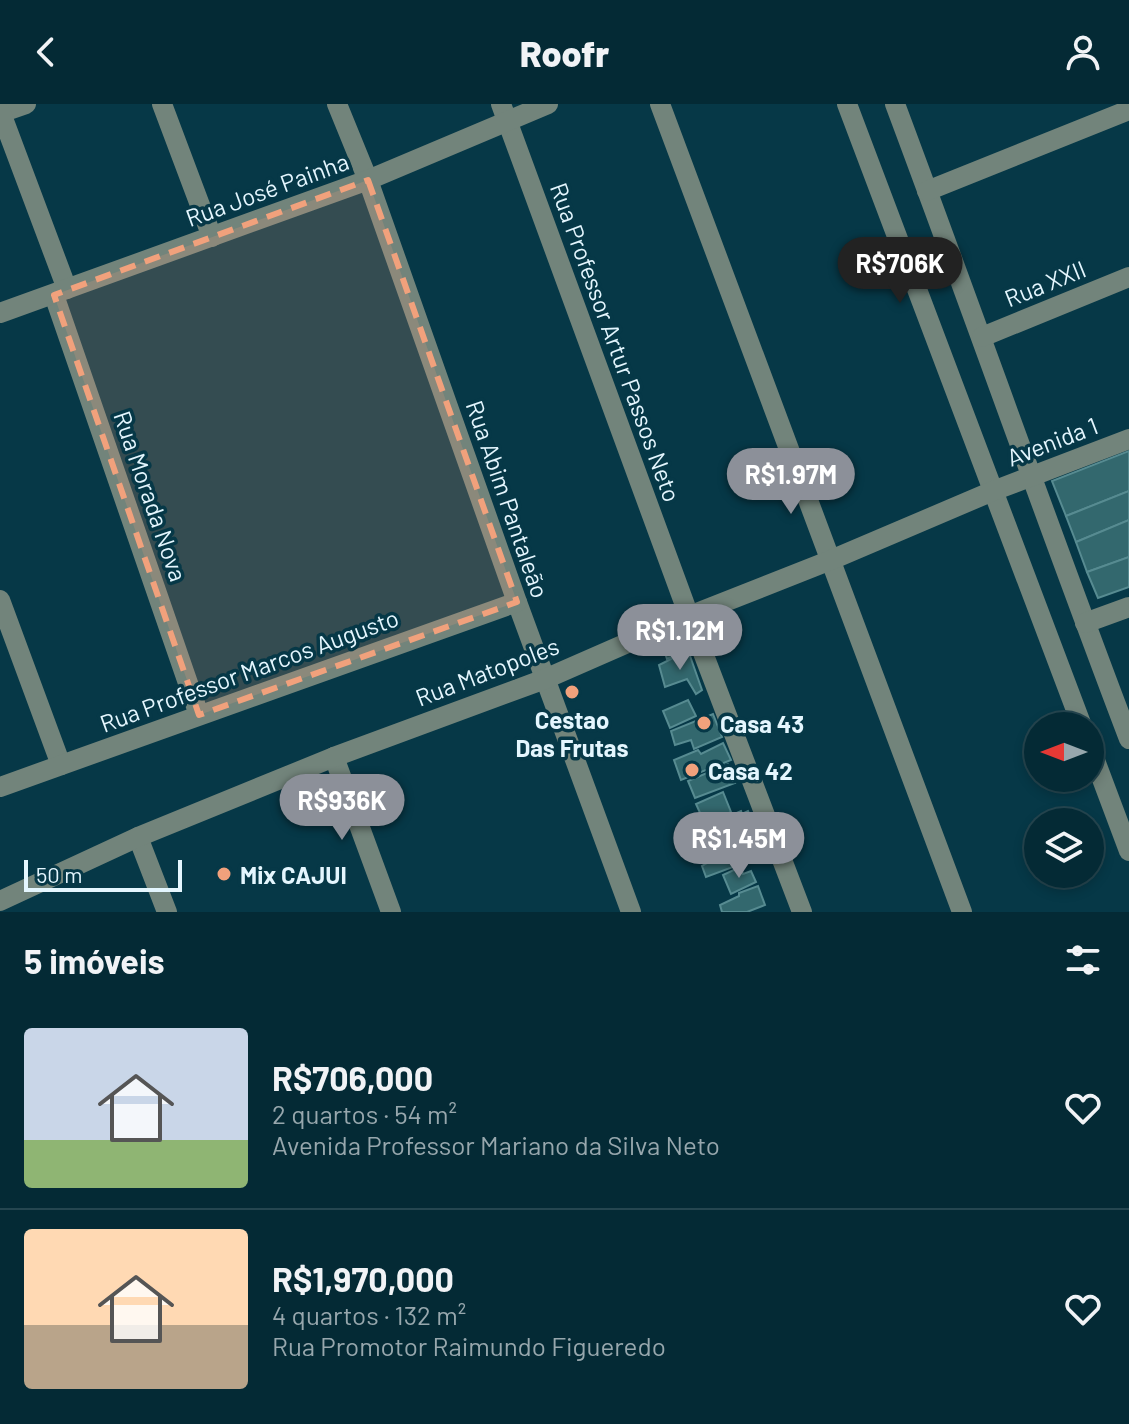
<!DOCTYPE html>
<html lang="pt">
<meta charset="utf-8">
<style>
:root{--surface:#042a35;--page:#0d323d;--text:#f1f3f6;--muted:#97a7ad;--line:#254650;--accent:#8c9099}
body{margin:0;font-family:Barlow,sans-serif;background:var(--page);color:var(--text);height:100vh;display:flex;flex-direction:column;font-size:30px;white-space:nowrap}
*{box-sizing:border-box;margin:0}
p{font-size:26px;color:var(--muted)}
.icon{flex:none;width:44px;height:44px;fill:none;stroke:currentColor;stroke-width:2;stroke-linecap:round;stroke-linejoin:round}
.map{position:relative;height:808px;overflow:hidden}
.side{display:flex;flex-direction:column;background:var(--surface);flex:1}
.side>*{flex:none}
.needle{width:52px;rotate:270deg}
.fabs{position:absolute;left:1024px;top:608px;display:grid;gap:16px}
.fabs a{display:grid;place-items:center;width:80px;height:80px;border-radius:50%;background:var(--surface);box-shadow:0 4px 12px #0003,0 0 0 2px var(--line);font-size:40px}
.scale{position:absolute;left:24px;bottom:20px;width:158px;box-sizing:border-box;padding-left:8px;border:4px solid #e4f6fe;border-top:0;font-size:22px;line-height:28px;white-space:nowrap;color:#e4f6fe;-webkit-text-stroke:6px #063847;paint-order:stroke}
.price{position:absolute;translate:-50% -68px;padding:0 18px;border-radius:28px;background:var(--accent);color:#fff;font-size:26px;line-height:52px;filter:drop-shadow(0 2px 4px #0008)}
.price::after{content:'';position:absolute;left:50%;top:48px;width:24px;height:18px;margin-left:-12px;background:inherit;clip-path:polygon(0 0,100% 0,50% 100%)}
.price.current{background:#222;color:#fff}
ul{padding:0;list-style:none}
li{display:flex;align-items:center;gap:24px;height:200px;padding:0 24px}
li+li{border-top:2px solid var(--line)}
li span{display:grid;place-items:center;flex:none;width:224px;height:160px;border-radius:8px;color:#555}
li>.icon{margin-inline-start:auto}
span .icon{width:96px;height:96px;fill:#fffc;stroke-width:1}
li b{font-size:34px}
h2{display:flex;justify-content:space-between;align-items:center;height:96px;padding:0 24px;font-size:34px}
header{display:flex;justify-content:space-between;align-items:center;height:104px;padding:0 24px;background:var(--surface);font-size:36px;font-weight:800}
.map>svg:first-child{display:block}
.building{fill:#33686e;stroke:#578b91;stroke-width:2}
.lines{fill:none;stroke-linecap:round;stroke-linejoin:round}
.minor{stroke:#72847b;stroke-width:20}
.marked{fill:#f1a17c;fill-opacity:0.2;stroke:#f1a17c;stroke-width:6;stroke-dasharray:16 10;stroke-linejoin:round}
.poi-dot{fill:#f1a17c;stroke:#063847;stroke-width:3}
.labels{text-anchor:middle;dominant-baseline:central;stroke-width:7;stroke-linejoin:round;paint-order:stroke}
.street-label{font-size:24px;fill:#e4f6fe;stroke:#063847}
.poi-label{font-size:24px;font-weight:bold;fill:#e4f6fe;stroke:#063847;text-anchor:start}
</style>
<header><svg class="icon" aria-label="back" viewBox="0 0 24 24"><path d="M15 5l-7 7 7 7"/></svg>Roofr<svg class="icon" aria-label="person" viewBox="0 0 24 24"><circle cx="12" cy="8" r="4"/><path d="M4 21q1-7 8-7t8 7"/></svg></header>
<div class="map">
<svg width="1129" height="808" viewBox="0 0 1129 808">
<rect width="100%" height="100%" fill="#063847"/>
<g class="building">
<path d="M1129,347V387L1066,412L1052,377Z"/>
<path d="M1129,387V416L1076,438L1066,412Z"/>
<path d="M1129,416V453L1087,468L1076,438Z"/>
<path d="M1129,453V483L1098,494L1087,468Z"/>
<path d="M683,531L688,546L678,550L671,534Z"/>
<path d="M671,534L678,550L667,555L661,538Z"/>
<path d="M689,549L702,586L696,590L687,575L665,583L659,561L673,554Z"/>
<path d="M688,596L696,612L670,624L663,607Z"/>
<path d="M713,610L722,633L694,645L691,636L675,641L671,627Z"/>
<path d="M723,639L731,656L681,676L674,656L698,646L701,650Z"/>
<path d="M728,660L735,679L695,694L688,677Z"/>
<path d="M723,688L731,708L705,720L696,700Z"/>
<path d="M741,707L742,710L748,707L757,726L698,749L689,729Z"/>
<path d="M749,733L756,748L747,752L749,757L706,773L702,762L707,759L705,752Z"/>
<path d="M740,763L743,770L751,767L756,778L731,790L723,771Z"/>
<path d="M758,782L765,801L747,808H722L720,801L739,792V789Z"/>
</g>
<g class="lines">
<g class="minor">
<path d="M162,0L212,133"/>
<path d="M337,0L368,76L517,498L631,808"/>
<path d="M501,0L689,512L802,808"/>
<path d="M660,0L962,808"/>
<path d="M847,0L1082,622"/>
<path d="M895,0C974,211 1049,425 1129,635"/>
<path d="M0,9L26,0"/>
<path d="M1,9L67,185"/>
<path d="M927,87L1129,6"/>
<path d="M54,191L199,611"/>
<path d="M0,209L368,76L548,0"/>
<path d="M982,233L1129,173"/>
<path d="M0,496L61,661"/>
<path d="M1085,519L1129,503"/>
<path d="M1090,643L1129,747"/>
<path d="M334,653L391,808"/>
<path d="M0,683L517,498"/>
<path d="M138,733L167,808"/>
<path d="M0,797L138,733L334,653L545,575L689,512L831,456L993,387L1129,335"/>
</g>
</g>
<path class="marked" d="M368,76L517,498L199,611L54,191Z"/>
<g class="poi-dot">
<circle cx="572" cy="588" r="8"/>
<circle cx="704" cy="619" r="8"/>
<circle cx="692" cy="666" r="8"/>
<circle cx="224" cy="770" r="8"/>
</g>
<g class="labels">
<g class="street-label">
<text transform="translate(267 85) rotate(-20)">Rua José Painha</text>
<text transform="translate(1045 179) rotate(-22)">Rua XXII</text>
<text transform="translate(616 238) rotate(70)">Rua Professor Artur Passos Neto</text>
<text transform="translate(1052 337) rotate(-21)">Avenida 1</text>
<text transform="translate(151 392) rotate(71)">Rua Morada Nova</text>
<text transform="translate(508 395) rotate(71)">Rua Abim Pantaleão</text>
<text transform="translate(249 566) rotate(-20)">Rua Professor Marcos Augusto</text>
<text transform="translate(487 567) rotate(-21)">Rua Matopoles</text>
</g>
<g class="poi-label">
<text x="572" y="615" text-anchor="middle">Cestao<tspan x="572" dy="28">Das Frutas</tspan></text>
<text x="720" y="619">Casa 43</text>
<text x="708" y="666">Casa 42</text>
<text x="240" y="770">Mix CAJUI</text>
</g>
</g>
</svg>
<div class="fabs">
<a><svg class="needle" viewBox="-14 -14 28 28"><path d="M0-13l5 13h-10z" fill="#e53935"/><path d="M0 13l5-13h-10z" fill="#97a7ad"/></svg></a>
<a><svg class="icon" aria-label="layers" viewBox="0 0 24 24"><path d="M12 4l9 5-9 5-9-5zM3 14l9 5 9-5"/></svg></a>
</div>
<div class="scale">50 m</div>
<b class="price current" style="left:900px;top:201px">R$706K</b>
<b class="price" style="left:791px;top:412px">R$1.97M</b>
<b class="price" style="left:680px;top:568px">R$1.12M</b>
<b class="price" style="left:342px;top:738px">R$936K</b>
<b class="price" style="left:739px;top:776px">R$1.45M</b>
</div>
<section class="side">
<h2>5 imóveis<svg class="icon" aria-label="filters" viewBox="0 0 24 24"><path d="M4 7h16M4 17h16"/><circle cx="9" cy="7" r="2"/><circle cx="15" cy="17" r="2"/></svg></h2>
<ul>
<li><span style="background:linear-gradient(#c9d6e8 70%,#8fb573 0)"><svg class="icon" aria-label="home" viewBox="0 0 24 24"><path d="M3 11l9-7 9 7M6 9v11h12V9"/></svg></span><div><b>R$706,000</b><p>2 quartos · 54 m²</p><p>Avenida Professor Mariano da Silva Neto</p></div><svg class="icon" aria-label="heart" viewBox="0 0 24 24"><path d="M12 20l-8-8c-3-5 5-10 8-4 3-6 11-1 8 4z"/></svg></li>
<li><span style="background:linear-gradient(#ffd9b3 60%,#b9a48a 0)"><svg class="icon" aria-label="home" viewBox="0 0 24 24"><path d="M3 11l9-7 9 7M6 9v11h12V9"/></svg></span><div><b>R$1,970,000</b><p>4 quartos · 132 m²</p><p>Rua Promotor Raimundo Figueredo</p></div><svg class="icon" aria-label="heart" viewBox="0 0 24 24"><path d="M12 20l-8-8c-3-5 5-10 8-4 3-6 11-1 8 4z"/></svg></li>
</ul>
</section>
